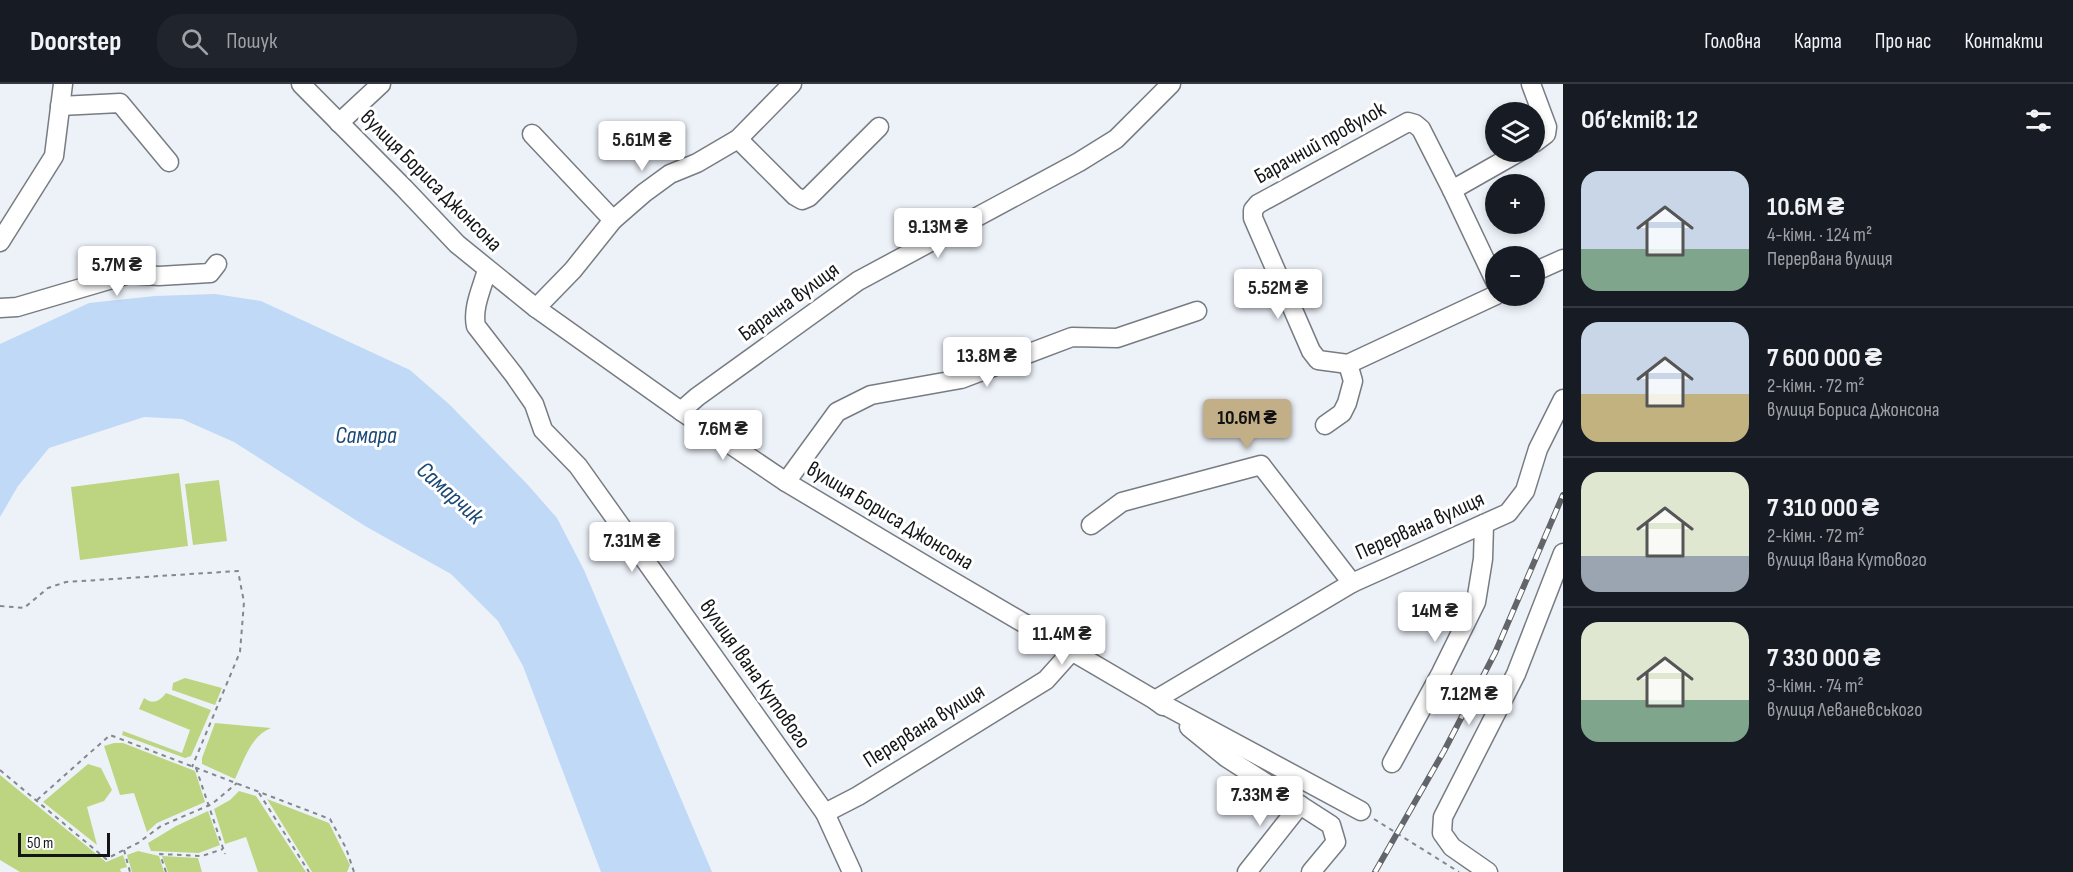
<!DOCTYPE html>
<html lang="uk">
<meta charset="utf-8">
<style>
:root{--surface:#171b24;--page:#20242c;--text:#f1f3f6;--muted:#9ea1a6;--line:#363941;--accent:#c2af87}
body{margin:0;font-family:"Sofia Sans Condensed",sans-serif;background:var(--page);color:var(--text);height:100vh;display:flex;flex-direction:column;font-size:22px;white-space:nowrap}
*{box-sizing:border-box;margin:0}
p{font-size:20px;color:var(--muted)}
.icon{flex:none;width:33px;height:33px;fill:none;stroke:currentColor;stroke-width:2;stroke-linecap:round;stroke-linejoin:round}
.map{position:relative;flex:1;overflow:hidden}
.side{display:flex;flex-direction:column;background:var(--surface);width:510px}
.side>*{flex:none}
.buttons{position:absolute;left:1485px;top:18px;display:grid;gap:12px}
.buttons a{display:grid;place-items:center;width:60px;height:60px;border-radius:50%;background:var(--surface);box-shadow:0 3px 9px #0003;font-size:30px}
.scale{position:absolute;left:18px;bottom:15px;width:92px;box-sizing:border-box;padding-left:6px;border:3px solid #131517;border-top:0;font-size:16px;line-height:21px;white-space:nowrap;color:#131517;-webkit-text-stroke:4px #fff;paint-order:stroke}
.price{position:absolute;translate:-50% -51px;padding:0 14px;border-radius:6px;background:#fff;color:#222;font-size:20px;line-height:39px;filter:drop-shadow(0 2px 3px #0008)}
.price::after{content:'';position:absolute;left:50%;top:36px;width:18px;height:14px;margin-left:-9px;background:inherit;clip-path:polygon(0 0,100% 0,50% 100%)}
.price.active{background:var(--accent);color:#111}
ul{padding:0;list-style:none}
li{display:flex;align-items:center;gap:18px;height:150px;padding:0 18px}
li+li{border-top:2px solid var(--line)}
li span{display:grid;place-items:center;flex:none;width:168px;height:120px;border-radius:18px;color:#555}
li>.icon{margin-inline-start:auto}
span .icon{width:72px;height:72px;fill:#fffc;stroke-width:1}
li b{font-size:26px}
h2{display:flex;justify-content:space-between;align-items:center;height:72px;padding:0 18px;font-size:26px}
header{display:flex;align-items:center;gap:36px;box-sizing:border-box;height:84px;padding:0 30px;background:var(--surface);border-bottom:2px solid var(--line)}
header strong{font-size:28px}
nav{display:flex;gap:33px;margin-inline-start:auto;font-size:21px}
.search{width:420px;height:54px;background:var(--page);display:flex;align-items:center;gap:15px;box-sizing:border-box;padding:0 21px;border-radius:24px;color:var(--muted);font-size:22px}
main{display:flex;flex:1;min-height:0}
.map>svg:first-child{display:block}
.green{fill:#bdd580}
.water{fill:#bfd9f6}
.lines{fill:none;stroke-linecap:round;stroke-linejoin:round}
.minor-casing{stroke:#777c82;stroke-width:21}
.path{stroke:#84878c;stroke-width:2;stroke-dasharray:4.5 4.5;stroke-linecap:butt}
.minor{stroke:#fff;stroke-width:18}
.rail-casing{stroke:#626569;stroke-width:6}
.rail{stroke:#fff;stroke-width:4;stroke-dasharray:11;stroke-linecap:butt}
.labels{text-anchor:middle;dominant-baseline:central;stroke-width:6;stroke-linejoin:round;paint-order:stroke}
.street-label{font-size:22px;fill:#131517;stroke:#fff}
.water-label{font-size:24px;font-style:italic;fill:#1a4875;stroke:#fff}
</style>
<header>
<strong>Doorstep</strong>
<div class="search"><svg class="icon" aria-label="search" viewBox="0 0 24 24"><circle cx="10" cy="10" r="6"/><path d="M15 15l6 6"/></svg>Пошук</div>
<nav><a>Головна</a><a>Карта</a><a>Про нас</a><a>Контакти</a></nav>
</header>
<main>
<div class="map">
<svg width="1563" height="788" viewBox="0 0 1563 788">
<rect width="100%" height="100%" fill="#edf2f9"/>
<g class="green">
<path d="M179,389L188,462L80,476L71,403Z"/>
<path d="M219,396L227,457L193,461L185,400Z"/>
<path d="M185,594L222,604L215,621L172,606L173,599Z"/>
<path d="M166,609L211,626L191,672L185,674L122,651L123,647L182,669L190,646L139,625L144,614C153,621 160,617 166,609Z"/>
<path d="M215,639L271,644C251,652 244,676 235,695L202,680V674Z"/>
<path d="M114,659H123L195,687L205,718L157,739L147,748L134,709L120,711L104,662Z"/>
<path d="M88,680L101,684L112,706L104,717L87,723L97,761L43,718Z"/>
<path d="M0,691L106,778L123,771L127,783L120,785L121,788H20L0,776Z"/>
<path d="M239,707L256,712L306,788H258L246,753L225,760L214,725L230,716Z"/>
<path d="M267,715L329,739L350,781L347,788H312Z"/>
<path d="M208,727L220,761L199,769L151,767L148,759L176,742Z"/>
<path d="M138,767L159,772L164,788H132L127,771Z"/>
<path d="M162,772L198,774L202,788H168Z"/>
</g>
<path class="water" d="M215,210L261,217L410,286L450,321L528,401L557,434L584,486L712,788H601L523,582L498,537L451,490L365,442L234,358L182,335L144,333L49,364L18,402L0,433V260L89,219L155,212Z"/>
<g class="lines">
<defs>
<g id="minor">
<path d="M301,0L404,104L457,160L536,224L681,327L786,398L940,490L1155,616L1361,727"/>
<path d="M1531,0L1547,43L1546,50L1534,59"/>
<path d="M60,22L120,19L169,78"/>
<path d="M339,39L381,0"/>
<path d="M532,50L613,136"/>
<path d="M738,55L795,112L802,116L809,113L879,43"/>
<path d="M1452,106L1519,68"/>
<path d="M0,158L54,72L63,0"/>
<path d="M487,186C482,204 472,224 476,242L514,291L534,320L543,346L578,382L825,729L852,788"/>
<path d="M1534,188L1563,175"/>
<path d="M1496,199L1452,106L1421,45L1415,40L1408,38L1258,120L1253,126V134L1311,267L1318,276L1348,280L1496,211"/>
<path d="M0,224L17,223L129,190L159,192L210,189L217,180"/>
<path d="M536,224L573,186L613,136L644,109L670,90L697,79L738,55L792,0"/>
<path d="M681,327L697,313L858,197L1079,78L1116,55L1171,0"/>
<path d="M1325,341L1342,329L1347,319L1353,297L1348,280"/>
<path d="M786,398L837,328L871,311L961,295L1072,253L1117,254L1197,227"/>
<path d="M1091,441L1122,418L1261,381L1352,499"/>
<path d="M1163,622L1155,616L1352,499L1508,429L1525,407L1538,365L1563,315"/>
<path d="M1189,643L1227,674L1331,741L1336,758L1311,788"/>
<path d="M1392,679L1441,589L1476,518L1483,475L1484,440"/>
<path d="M825,729L858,712L1046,596L1072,567"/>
<path d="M1247,788L1300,721"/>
<path d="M1488,788L1452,763L1442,749L1443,733L1516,590L1563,469"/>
</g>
</defs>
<use href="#minor" class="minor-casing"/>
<g class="path">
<path d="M0,522L24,524L48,504L66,498L238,487L244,518L240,568L192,683"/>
<path d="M196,684L225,770"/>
<path d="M0,686L106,775L138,759L161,742L212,720L237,699"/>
<path d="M259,709L309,788"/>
<path d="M37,716L110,651L330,735L346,764L354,788"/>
<path d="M1374,735L1459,788"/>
<path d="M124,766L130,788"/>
<path d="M166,788L160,770L202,772L223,765"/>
</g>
<use href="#minor" class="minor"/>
<defs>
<path id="rail" d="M1375,788L1444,667L1495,569L1563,411"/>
</defs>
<use href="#rail" class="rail-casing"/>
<use href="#rail" class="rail"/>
</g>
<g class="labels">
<g class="street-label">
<text transform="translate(1320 59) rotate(-29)">Барачний провулок</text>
<text transform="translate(431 97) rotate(45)">вулиця Бориса Джонсона</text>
<text transform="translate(789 218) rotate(-36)">Барачна вулиця</text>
<text transform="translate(890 432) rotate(31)">вулиця Бориса Джонсона</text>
<text transform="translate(1420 442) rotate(-24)">Перервана вулиця</text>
<text transform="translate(755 590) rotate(55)">вулиця Івана Кутового</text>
<text transform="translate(924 642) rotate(-32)">Перервана вулиця</text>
</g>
<g class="water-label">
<text x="366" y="351">Самара</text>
<text transform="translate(450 409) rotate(42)">Самарчик</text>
</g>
</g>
</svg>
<div class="buttons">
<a><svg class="icon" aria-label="layers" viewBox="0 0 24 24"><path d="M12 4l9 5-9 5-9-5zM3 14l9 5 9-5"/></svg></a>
<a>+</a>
<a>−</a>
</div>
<div class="scale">50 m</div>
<b class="price" style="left:642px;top:88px">5.61M ₴</b>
<b class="price" style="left:938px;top:175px">9.13M ₴</b>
<b class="price" style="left:117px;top:213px">5.7M ₴</b>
<b class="price" style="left:1278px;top:236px">5.52M ₴</b>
<b class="price" style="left:987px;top:304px">13.8M ₴</b>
<b class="price active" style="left:1247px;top:366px">10.6M ₴</b>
<b class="price" style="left:723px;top:377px">7.6M ₴</b>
<b class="price" style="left:632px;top:489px">7.31M ₴</b>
<b class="price" style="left:1435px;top:559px">14M ₴</b>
<b class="price" style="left:1062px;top:582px">11.4M ₴</b>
<b class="price" style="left:1469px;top:642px">7.12M ₴</b>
<b class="price" style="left:1260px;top:743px">7.33M ₴</b>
</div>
<section class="side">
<h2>Об’єктів: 12<svg class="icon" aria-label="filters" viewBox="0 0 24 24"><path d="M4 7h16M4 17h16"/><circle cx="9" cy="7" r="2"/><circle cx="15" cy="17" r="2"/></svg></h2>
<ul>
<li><span style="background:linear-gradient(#c9d6e8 65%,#7fa58c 0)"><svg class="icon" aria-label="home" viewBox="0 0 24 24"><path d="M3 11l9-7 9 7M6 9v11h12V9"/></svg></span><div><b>10.6M ₴</b><p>4-кімн. · 124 m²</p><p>Перервана вулиця</p></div></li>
<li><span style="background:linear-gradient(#c9d6e8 60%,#c2b280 0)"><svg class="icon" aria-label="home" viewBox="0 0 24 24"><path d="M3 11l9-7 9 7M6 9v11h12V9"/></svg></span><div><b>7 600 000 ₴</b><p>2-кімн. · 72 m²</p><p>вулиця Бориса Джонсона</p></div></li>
<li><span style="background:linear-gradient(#dfe7d0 70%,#9aa5b1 0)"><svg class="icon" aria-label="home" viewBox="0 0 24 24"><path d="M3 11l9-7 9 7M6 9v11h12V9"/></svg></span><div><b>7 310 000 ₴</b><p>2-кімн. · 72 m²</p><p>вулиця Івана Кутового</p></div></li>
<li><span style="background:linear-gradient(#dfe7d0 65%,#7fa58c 0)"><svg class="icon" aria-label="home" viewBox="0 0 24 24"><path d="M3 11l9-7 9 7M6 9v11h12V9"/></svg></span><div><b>7 330 000 ₴</b><p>3-кімн. · 74 m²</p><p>вулиця Леваневського</p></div></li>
</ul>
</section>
</main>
